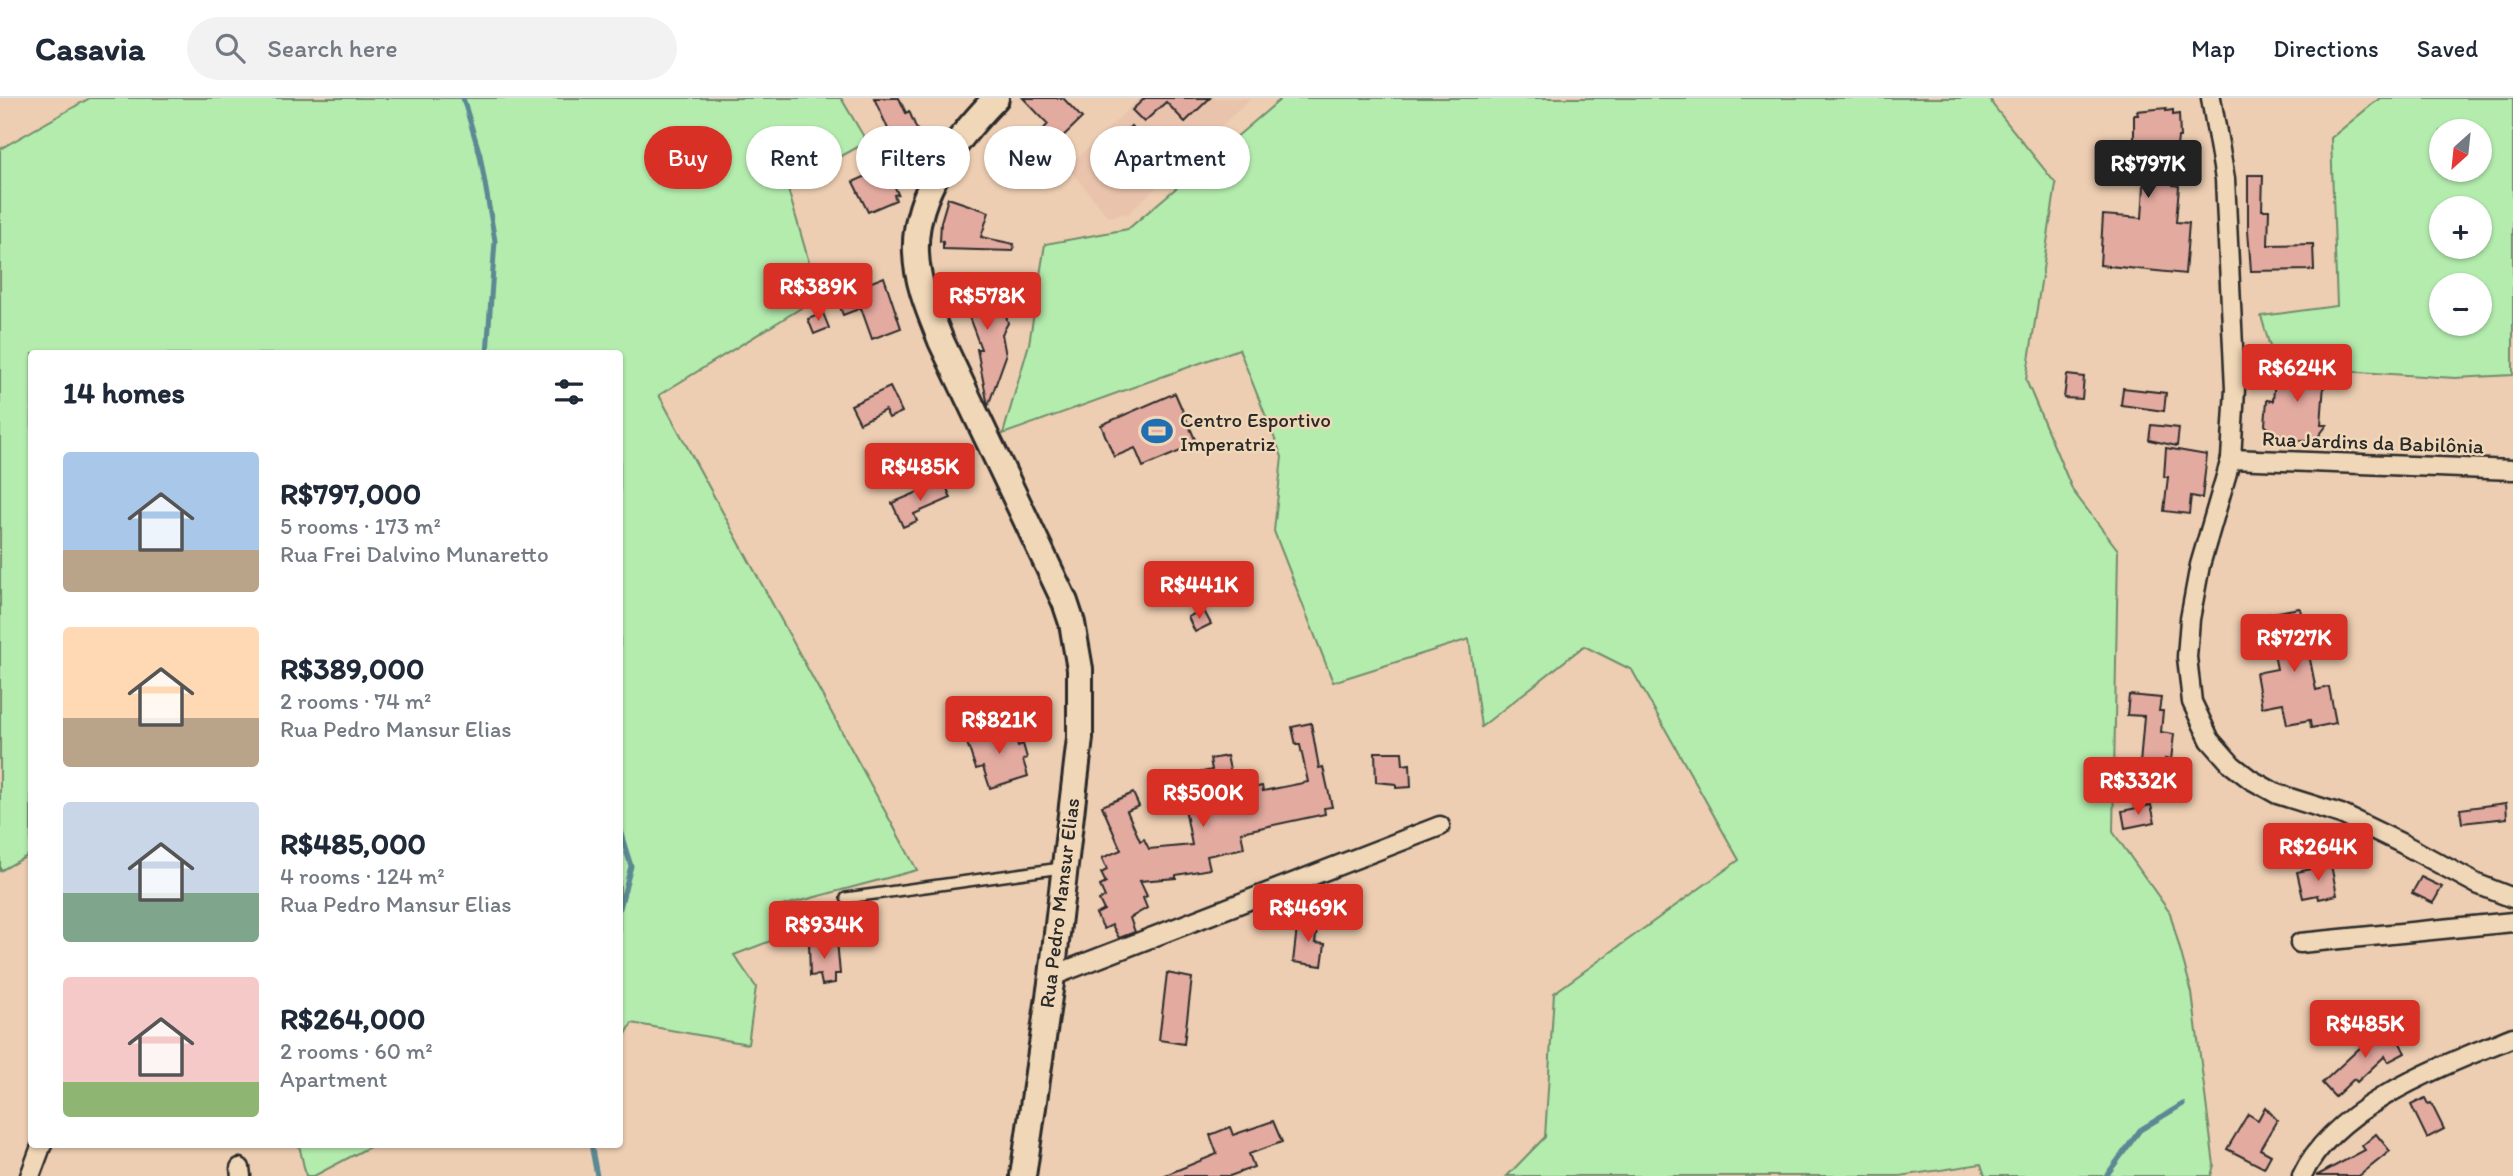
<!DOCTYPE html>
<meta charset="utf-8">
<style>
:root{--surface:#fff;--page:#f2f2f3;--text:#1f2937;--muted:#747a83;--line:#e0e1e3;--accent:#d93025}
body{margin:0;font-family:Itim,sans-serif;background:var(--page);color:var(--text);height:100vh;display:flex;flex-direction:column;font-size:26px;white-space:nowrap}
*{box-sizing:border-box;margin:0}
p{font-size:23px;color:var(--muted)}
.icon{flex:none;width:38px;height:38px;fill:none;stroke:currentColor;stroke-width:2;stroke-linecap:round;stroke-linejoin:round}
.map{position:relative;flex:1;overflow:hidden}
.side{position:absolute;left:28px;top:252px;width:595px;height:798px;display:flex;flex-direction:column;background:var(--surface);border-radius:7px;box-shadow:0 2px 5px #0004}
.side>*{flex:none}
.guide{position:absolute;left:644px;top:28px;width:665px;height:63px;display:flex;gap:14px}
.needle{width:46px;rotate:207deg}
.tools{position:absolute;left:2429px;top:21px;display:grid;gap:14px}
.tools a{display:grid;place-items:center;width:63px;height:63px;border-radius:50%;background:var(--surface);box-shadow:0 2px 5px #0004;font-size:35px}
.price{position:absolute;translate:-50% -60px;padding:0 16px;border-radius:7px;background:var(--accent);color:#fff;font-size:23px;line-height:46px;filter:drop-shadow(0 2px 4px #0008)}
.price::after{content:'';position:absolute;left:50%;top:42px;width:21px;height:16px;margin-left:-10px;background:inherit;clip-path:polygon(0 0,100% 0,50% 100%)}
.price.selected{background:#222;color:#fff}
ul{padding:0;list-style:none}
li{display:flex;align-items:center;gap:21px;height:175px;padding:0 35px}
li span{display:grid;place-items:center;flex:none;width:196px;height:140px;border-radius:7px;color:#555}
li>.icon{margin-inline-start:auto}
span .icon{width:84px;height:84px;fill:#fffc;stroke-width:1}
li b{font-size:30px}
h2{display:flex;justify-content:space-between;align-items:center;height:84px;padding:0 35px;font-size:30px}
.chip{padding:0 24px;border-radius:32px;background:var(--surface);box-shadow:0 2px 5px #0004;font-size:24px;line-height:63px}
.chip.selected{background:var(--accent);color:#fff}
header{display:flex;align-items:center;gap:42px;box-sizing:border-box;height:98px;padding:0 35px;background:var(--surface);border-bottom:2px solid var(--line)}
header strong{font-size:33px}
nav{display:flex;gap:38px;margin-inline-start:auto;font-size:24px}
.search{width:490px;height:63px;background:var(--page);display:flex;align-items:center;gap:18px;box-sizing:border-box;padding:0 24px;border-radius:38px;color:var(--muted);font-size:26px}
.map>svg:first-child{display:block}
.built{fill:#eac3ad}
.green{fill:#b4ecae;stroke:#708c6c;stroke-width:2;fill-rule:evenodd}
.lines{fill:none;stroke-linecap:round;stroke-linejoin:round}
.stream{stroke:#5a8993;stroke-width:5}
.building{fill:#e3aaa0;stroke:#2b2b2b;stroke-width:2}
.lane-casing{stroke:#2b2b2b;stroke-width:14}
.street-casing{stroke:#2b2b2b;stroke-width:23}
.secondary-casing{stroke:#2b2b2b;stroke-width:30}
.lane{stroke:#f0d7b7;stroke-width:9}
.street{stroke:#f0d7b7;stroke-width:18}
.secondary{stroke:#f0d7b7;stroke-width:24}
.labels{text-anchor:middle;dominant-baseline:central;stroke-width:5;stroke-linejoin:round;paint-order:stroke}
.poi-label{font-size:21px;fill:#2b2b2b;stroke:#f0d7b7;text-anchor:start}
.street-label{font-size:21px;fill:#2b2b2b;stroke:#f0d7b7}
</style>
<header>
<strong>Casavia</strong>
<div class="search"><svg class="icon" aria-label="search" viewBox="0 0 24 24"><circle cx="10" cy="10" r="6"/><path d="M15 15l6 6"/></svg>Search here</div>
<nav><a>Map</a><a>Directions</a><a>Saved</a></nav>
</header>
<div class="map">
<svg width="2513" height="1078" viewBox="0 0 2513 1078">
<rect width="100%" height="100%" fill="#edceb2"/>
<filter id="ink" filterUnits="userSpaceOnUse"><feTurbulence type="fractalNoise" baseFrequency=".0143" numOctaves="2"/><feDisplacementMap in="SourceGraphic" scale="14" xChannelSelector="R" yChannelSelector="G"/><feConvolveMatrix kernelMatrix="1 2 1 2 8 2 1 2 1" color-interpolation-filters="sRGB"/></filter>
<g filter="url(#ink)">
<path class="built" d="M1140,0H1251L1129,115L1108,119L1068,69Z"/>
<g class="green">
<path d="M90,0H841L867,44L787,88L819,199L659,297L917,772L778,809L786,837L734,857L756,889L748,946L632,925L620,947V256H32L31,756L0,773V51Z"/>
<path d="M1282,0H1990L1993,7L2056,86L2026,282L2073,393L2118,452L2113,734L2170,815L2192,895L2214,1067L2211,1078H1985L1981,1066L1900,1078H1507L1545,1039L1554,895L1739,762L1632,572L1584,548L1481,629L1469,541L1333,584L1274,433L1282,359L1239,251L1003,336L1029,246L1045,146L1128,131Z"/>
<path d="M2380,0H2513V277L2455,280L2276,269L2261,218L2337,208L2331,40ZM2441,33H2480V72H2441ZM2441,110H2480V149H2441ZM2480,187V226H2441V187Z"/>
<path d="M299,1047V1046L373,1047L314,1078H306Z"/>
</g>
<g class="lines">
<g class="stream">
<path d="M463,0L480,57L495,143L487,256"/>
<path d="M620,733L631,768L620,810"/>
<path d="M591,1046L597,1078"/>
<path d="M2106,1078L2140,1032L2183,1006"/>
</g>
</g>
<g class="building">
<path d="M874,0H899L906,15L909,13L918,34L915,35L922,50L918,52L919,54L902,62Z"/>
<path d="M1023,0H1063L1082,20L1055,46L1042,33L1048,26Z"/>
<path d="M1145,0H1210L1185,24L1166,4L1144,24L1132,12Z"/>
<path d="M2166,10V13L2173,12V17L2179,16L2180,39H2178L2173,87L2179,88L2176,124L2189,125L2185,176L2100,167L2103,117L2142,120L2145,72L2100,68L2102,48L2134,50V17H2138L2137,13Z"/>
<path d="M1131,28L1145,42L1107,80L1092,66Z"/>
<path d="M886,69L898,96L894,97L896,102L868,114L853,84Z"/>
<path d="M2248,77H2263L2262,112H2269L2268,147L2313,146L2314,172L2251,173L2248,132Z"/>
<path d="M948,100L989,114L981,139L1014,146L1013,153L943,151V144L940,143L941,124Z"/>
<path d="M884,179L901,230L872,241L861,210L843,217L836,198Z"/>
<path d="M958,190L999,191L1008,225L1002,236L1006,258L988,308L977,251H981Z"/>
<path d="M823,215L829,230L814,236L808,221Z"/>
<path d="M2276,269L2325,272L2321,327H2327L2314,344L2283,341L2284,337L2273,336L2265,327L2267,302L2273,303Z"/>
<path d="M2067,277L2084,279L2082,301L2064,300Z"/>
<path d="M890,289L902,314L889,320L885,312L860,325L851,307Z"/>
<path d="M2123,290L2166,295L2164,313L2121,307Z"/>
<path d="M1175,295L1197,346L1143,369L1135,350L1114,359L1101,327Z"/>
<path d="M2151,327L2179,330L2177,348L2149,342Z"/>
<path d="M2166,350L2207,357L2202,400L2191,398L2189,416L2164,413L2168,379H2164Z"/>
<path d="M944,383L951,400L914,416L917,423L903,429L892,405Z"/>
<path d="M2300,510L2316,592L2329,589L2336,625L2311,630L2310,622L2287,626L2283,605L2262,609L2256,575L2277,571L2266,516Z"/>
<path d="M1203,511L1211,526L1195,534L1188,519Z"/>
<path d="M2129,597L2161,600L2159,613H2163L2161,634L2174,636L2171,662L2165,661L2163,685L2132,682L2134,665L2140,666L2144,618L2127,617Z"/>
<path d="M1311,625L1319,670L1323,669L1332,709L1324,710L1325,716L1241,734L1244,750L1207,758L1210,771L1176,777V780L1140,783L1147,798L1143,800L1147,810L1130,820L1135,834L1119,840L1112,827L1104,831L1096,816L1104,812L1099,802L1105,799L1100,788L1106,785L1101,775L1107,772L1102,760L1121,752L1102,708L1133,695L1139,708L1127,713L1140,743L1144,741L1149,751L1192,747L1179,679L1212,672L1210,661L1227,658L1235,694L1262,688L1263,693L1308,684L1300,647H1296L1292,629Z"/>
<path d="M1012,628L1018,648L1023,646L1027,660L1023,662L1028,678L990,690L983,669L976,671L966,642Z"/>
<path d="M1375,654H1402L1403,667L1410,666L1411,689L1396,690V686L1376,684Z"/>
<path d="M2506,705L2507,720L2462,725L2460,711Z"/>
<path d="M2151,707L2155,724L2125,730L2122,713Z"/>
<path d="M2331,767L2337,797L2319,801L2318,797L2303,800L2297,774Z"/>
<path d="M2421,779L2442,789L2433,805L2412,795Z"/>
<path d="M1298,821L1318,823L1315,845L1325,846L1322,868L1293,864Z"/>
<path d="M837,842L840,876H835V885L822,887L820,877L810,878L809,844Z"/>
<path d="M1167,875L1192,880L1184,946L1159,942Z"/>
<path d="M2392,929L2405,955L2388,964L2385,958L2357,984L2354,981L2335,999L2322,985L2364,946L2362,943Z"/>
<path d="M2425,1000L2428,1006L2431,1005L2444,1031L2427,1040L2411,1007Z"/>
<path d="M2265,1009L2277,1022L2260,1051L2271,1057L2264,1070L2227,1051L2248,1016L2258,1022Z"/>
<path d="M1273,1023L1282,1044L1249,1056L1254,1069L1230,1078H1163L1217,1056L1210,1037L1230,1029L1233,1037Z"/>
<path d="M2376,1036L2390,1053L2359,1078H2316L2365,1052L2362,1048Z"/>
</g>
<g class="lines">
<defs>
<path id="lane" d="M846,800L1061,770"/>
<g id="street">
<path d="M2211,0L2225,81L2235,291L2231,361L2200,467L2190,521L2187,559L2192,604L2210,642L2232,667L2250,681L2277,696L2341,716L2403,746L2477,786L2513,800"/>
<path d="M2231,361L2513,372"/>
<path d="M2300,845L2513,824"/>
<path d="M1052,878L1440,728"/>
<path d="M240,1070L241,1078"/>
<path d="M30,1078L42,1046"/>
<path d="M2302,1078C2334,1007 2445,967 2513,939"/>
</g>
<path id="secondary" d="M996,0C957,40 913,95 916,155C917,186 930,215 941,243L1065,504L1072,525L1080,571V640L1052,878L1023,1078"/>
</defs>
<use href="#lane" class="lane-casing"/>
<use href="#street" class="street-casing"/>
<use href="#secondary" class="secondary-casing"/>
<use href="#lane" class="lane"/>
<use href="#street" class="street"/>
<use href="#secondary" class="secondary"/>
</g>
</g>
<defs>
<symbol id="stadium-bare" viewBox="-9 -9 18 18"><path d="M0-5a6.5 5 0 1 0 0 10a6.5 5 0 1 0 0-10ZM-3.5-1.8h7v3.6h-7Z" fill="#1f6fb2" stroke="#f0d7b7" stroke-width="2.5" paint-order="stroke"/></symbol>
</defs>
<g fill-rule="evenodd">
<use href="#stadium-bare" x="1135" y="311" width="44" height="44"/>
</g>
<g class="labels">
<g class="poi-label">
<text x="1180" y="321">Centro Esportivo<tspan x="1180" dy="24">Imperatriz</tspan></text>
</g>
<g class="street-label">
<text transform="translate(2373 344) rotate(2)">Rua Jardins da Babilônia</text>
<text transform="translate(1059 805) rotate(-83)">Rua Pedro Mansur Elias</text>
</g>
</g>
</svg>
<div class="tools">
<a><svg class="needle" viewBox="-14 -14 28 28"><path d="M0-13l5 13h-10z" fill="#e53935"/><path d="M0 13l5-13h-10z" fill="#747a83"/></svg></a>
<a>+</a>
<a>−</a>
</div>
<b class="price selected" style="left:2148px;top:102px">R$797K</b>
<b class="price" style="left:818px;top:225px">R$389K</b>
<b class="price" style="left:987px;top:234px">R$578K</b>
<b class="price" style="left:2297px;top:306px">R$624K</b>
<b class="price" style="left:920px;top:405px">R$485K</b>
<b class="price" style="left:1199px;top:523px">R$441K</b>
<b class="price" style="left:2294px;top:576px">R$727K</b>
<b class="price" style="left:999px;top:658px">R$821K</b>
<b class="price" style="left:2138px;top:719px">R$332K</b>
<b class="price" style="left:1203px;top:731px">R$500K</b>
<b class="price" style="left:2318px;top:785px">R$264K</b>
<b class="price" style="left:1308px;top:846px">R$469K</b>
<b class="price" style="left:824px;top:863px">R$934K</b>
<b class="price" style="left:2365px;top:962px">R$485K</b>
<div class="guide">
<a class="chip selected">Buy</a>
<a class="chip">Rent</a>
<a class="chip">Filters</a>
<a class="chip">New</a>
<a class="chip">Apartment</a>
</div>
<section class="side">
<h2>14 homes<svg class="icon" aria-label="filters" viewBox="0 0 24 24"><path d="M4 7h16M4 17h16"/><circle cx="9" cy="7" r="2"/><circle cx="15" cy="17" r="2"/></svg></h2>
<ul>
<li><span style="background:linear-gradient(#a9c7e8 70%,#b9a48a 0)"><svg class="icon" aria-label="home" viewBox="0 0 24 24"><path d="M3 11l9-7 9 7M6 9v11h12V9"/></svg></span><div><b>R$797,000</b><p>5 rooms · 173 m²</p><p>Rua Frei Dalvino Munaretto</p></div></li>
<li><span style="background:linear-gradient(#ffd9b3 65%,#b9a48a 0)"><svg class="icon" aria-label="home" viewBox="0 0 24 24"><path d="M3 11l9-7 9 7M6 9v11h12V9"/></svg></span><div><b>R$389,000</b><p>2 rooms · 74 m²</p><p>Rua Pedro Mansur Elias</p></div></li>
<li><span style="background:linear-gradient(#c9d6e8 65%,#7fa58c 0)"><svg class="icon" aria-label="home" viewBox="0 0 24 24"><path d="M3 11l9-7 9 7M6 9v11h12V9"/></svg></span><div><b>R$485,000</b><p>4 rooms · 124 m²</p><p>Rua Pedro Mansur Elias</p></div></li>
<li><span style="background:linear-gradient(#f6c9c9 75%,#8fb573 0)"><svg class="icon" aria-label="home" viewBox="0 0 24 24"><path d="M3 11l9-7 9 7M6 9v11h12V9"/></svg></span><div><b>R$264,000</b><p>2 rooms · 60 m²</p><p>Apartment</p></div></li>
</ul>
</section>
</div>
